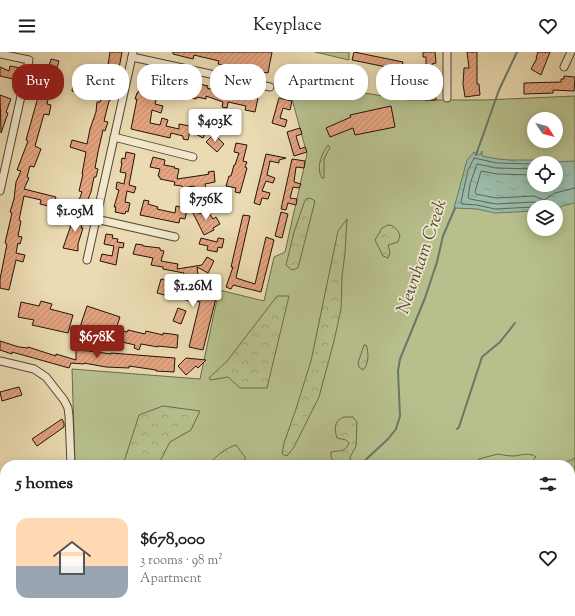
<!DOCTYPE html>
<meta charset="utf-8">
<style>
:root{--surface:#fff;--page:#f2f2f2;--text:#202124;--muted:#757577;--line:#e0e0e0;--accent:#8f2418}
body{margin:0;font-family:"Sorts Mill Goudy",serif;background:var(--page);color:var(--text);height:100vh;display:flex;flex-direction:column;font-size:15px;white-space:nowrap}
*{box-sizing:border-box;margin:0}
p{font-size:13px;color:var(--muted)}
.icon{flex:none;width:22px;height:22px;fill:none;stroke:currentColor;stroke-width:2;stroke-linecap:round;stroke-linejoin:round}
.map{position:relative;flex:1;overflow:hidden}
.panel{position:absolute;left:0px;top:408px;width:575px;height:156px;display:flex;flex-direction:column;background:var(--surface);border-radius:16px 16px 0 0;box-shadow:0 2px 10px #0003}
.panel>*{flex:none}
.hud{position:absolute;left:12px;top:12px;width:551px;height:36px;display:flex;gap:8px}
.needle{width:26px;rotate:126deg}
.fabs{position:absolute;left:527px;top:60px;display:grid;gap:8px}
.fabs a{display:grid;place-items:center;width:36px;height:36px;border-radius:50%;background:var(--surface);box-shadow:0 2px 10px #0003;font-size:20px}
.price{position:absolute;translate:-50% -34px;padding:0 9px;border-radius:4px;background:#fff;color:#222;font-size:13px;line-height:26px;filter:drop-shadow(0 1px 2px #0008)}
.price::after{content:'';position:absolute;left:50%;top:24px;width:12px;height:9px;margin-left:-6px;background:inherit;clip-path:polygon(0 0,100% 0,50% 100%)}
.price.selected{background:var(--accent);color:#fff}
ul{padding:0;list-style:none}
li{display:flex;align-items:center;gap:12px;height:100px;padding:0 16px}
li+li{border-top:1px solid var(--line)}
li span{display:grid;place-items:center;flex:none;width:112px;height:80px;border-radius:12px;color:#555}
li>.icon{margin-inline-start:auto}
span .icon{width:48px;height:48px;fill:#fffc;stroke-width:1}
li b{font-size:17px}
h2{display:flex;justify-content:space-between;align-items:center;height:48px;padding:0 16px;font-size:17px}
.tag{padding:0 14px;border-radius:16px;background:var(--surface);box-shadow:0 2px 10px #0003;font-size:14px;line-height:36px}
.tag.selected{background:var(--accent);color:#fff}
header{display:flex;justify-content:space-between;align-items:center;height:52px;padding:0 16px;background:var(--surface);font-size:18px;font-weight:600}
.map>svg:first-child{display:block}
.grass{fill:#b7c08d;stroke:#6c694b;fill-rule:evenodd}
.forest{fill:url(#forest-crowns);stroke:#6c694b}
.garden{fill:url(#garden-furrows);stroke:#6c694b}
.water{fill:url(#water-ripples);stroke:#697768;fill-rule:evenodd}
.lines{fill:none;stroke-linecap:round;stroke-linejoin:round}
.shore{stroke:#5e6658;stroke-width:1}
.stream{stroke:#697768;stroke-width:2}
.building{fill:url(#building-hatch);stroke:#221209}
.minor-casing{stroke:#544433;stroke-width:9}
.minor{stroke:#f2e8cd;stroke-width:7}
.labels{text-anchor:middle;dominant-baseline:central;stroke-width:3.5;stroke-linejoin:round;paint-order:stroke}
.water-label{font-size:18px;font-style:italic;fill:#4c4d41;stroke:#f2e8cd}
</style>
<header><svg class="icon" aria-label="menu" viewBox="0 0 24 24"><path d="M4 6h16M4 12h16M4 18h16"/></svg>Keyplace<svg class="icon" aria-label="heart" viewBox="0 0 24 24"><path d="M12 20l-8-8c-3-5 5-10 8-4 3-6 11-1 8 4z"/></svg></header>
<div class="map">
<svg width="575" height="564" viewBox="0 0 575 564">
<defs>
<pattern id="forest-crowns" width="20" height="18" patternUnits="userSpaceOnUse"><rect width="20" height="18" fill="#b7c08d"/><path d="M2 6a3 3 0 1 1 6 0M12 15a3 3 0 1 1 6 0" fill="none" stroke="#9da478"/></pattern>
<pattern id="garden-furrows" width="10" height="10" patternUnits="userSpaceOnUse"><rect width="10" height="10" fill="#b7c08d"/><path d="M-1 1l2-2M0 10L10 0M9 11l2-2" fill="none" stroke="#9da478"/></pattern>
<pattern id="water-ripples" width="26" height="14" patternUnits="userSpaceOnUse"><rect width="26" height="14" fill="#99bba8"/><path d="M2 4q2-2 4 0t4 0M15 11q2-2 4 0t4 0" fill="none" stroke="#84a08f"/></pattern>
<pattern id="building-hatch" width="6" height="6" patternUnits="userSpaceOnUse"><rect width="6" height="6" fill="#e4a47f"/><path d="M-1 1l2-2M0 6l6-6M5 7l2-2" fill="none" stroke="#c38c6c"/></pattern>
</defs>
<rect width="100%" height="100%" fill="#ebdbb2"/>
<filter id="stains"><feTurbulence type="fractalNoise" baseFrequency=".005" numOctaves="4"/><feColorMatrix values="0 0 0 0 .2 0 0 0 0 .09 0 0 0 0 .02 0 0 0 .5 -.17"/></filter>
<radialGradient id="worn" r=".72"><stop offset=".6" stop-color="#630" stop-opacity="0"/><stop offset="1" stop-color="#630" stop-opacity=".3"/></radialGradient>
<g class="grass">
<path d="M315,0H349V8Z"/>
<path d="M294,35L352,39L408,48H485L575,44V564H80L79,559H570V413H75L72,317L200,327L219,238L264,249L274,205L285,200L307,102L292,47ZM534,67H556V89H534ZM534,111H556V133H534ZM534,155H556V177H534Z"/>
<path d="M0,483L5,485V559H72L73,564H0Z"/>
</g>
<g class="forest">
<path d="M310,146L315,149L298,216L292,218L286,213L294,180L304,151L306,147Z"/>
<path d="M347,167L345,201L342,224L341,257L334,289L319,345L294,395L287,404L282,402L284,391L296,357L311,309L338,179Z"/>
<path d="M388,173C394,173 397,177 400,183L398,190L388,193L390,201L388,206L383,204L375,188L382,176Z"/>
<path d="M277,244H289L267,336H240L228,325L210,328L209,326L228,308Z"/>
<path d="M364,293H366C369,300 369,312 363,318L359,315L358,311Z"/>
<path d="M163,354L200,359L191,378L170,390L158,413H123L139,363Z"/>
<path d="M344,365H353L357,370L356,394L350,405L351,410L353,413H336L331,405V400C340,398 345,401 349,391L346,388L337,386C334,376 334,369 344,365Z"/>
<path d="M236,393L245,405V413L226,412L225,413H209C215,404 226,396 236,393Z"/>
<path d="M498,402C503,403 509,404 514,404C523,403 529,400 536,405L528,413H474L479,407Z"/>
<path d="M575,406V526H570V413H561Z"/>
<path d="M570,553H575V564H516L518,559H570Z"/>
<path d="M353,559H397V562L394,564H351Z"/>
<path d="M442,559H486L483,564H439Z"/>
</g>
<path class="garden" d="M328,93L330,95L324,107V126H322C316,116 321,103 328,93Z"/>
<g class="water">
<path d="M482,99V104L498,107L510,108H540L556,110L575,109V151L562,154L556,159V155H534V159L495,161L477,157L454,156L467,108L474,100L480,103ZM534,111H556V133H534Z"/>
<path d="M198,559H271L269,562L264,564H195Z"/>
<path d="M296,559H327L323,564H296Z"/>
</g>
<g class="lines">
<g class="shore">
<path d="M534,112L497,111L474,106L468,118L461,150L462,152L477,153L495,157L534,155"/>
<path d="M534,117L496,116L477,112L470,132L468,146L470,147L496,152L534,150L538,152L542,155"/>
<path d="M534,123L497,122L481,119L475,140L476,142L496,146L534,144L544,148L555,141L575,136"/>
</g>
<g class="stream">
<path d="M476,103L499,38L517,0"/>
<path d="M457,377L459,375L482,305L500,290L515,271"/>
<path d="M360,413L388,387L396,377L400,364L398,319L400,307L425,246L437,210L443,184L455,156"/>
</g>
</g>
<g class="building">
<path d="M110,0H122L118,22L110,49H109L104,69L108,70L105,79L103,78L98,100L95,116L98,117L96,125H94L91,140L84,157L77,154L82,140L79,139L83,122H82L86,100L70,95L72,88L87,92L90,77L96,60L97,50H100L106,31L101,29L102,25L106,26L109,14L108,13Z"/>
<path d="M173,0H272L268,21L218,12L219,9L194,3L193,7L173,2Z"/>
<path d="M354,0L403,10L401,18L352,8Z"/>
<path d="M423,0H435L436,11L432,12L436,48H425L426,34L424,18L426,17V5H423Z"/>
<path d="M467,0H477V32H479L480,43L465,45L463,32L464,16H469Z"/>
<path d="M538,0H550L541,23L531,17L537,6H536Z"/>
<path d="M51,7L59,9L56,19H55L47,52L51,53L49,63L44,62L35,94L41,97L34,115L30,114L27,125L29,126L24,137L56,145L53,155L40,152L41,148L24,144L19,168L21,169L18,184L22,185L20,192L18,191L16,201L25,203L23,210L16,208L9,238L0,236V227L7,192L5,191L12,161L10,160L14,147L16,130L21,119L17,118L28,89L26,88L42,31H40L43,20L47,21Z"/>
<path d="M10,14L20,16L18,26L14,25L13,27L0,24V15L9,19Z"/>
<path d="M151,21L160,23L157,37H159L155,52L163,54L161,61L152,58L150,71L160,73L162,66L168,68L166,74L179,77V72L195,75L198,68L209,74L203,86L190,79L188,88L183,87V84L171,81L170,86L131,77L137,47H135L137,41H138L141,23L151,25Z"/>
<path d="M564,24L575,25L574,39L553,38V41L524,42V31L561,30V27H564Z"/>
<path d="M74,27L83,29L80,41L72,39Z"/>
<path d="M176,29L190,32V30L208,34L207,36L214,38V39L225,42L226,37L245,41L244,43L258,46L255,60L245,58L246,54L228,50L227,56L222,55L223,50L206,44V47L197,45L196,47L171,41V39L168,38L170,30L175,32Z"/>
<path d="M0,43L11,47L6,60L8,61L1,81Z"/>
<path d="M279,46L292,49L290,58L283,56L280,66L287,68L285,75L272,71Z"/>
<path d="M391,54L395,75L355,83L353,76L330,85L326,76L351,65L350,63Z"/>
<path d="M300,76L302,82L296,84L300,97L305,95L307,100L294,104L287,80Z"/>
<path d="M214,82L224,92L217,100L206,90Z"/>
<path d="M236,91L247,93L243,109L247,110L245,115L247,116L240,141L235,140L236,136L226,134L229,124H231L234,113H235L239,101L234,100Z"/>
<path d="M126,100L135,102L129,133L136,135L134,141L127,139L125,150L130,151L128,160L126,159L125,162L115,160L116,155H114L119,138L116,137L117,130L124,132L126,121L120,120L122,111H121L122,106L125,107Z"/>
<path d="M266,102L286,106L279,108V111L270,109L267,123L275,126L273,131L266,129L262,139L270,141L268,147L262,146L260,153L254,151Z"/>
<path d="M153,105L165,108L164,113L175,115L174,116L179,117L177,127L204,123L209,122L208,120L214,119L215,130L205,132L207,143H204V145L197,146L194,134L183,136L182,134L174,133L175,130L160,127V125L158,124L160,117L150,115Z"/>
<path d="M292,107L305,109L304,116L296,115L294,130L301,132L299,136L293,135L290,146L297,147L296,153L288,151L286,158L281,157Z"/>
<path d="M144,148L149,149L148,152L158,155L157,157L175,161L176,154L184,156V157L187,158L185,167L180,166L179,171L140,163Z"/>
<path d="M204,153L213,167L216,165L220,172L213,176L214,178L204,183L192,159L202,162L199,156Z"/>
<path d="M79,159L86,162L81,176H83L78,192V199L63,196L71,173L74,174Z"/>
<path d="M281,160L288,162L282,186L275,184Z"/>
<path d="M243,163L250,164L236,226L255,232L266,185L274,188L261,240L233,233L231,237L226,235L233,215H231Z"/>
<path d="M106,182L113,183L112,186L118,187L117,190L124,191L123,196L119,195L116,213L100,209L102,202L112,204L114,194L104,192Z"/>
<path d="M201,186L217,190L218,186L224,187L222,196L218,195L217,200L207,198L208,194L199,192Z"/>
<path d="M136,192L143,193V194L160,196V198L164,199L161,209L178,212L177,217L202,213L207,205L214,209L208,221L197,215L198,223L184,225V221L163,217V215L151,213L153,206L133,202Z"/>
<path d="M161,227L217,242L203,298L189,295L200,250L190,248V249L172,244V245L157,241Z"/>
<path d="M41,249L52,252L50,257L73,263L68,281L32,273L34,268L18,265L21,250L39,254Z"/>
<path d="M87,254L120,265L116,277L127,280L128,278L145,282L146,279L163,283V281L178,283L177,296L158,294V295L141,292L139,298L134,296L135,293L122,290V292L79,278Z"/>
<path d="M178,256L186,259L181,272L173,269Z"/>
<path d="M0,289L19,295L28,296V295L56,304V302L76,308V298L89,299L111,302V301L175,306L174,320L156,319V318L129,314V316L106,315L84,311V312L71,311L69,316L12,300V302L0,298Z"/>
<path d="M186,306L206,308L198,316L196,314L186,323L178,314Z"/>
<path d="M19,335L22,343L2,349L0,340Z"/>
<path d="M62,367L64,371V375L37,394L32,387Z"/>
<path d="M5,446V470L0,459V448Z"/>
</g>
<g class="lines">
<defs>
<g id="minor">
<path d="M447,0V46"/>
<path d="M0,2L29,8L0,139"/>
<path d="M132,5L270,35"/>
<path d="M564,15L571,0"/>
<path d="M114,85L193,105"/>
<path d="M96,167L175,185"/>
<path d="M87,208L133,0"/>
<path d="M0,309L34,317L46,325L64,348L68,356L69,364L71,413"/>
</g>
</defs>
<use href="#minor" class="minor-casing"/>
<use href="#minor" class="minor"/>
</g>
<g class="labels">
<g class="water-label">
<text transform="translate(423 205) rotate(-71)">Newnham Creek</text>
</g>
</g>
<rect width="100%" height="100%" filter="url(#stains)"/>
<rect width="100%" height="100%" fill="url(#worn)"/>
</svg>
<div class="fabs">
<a><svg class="needle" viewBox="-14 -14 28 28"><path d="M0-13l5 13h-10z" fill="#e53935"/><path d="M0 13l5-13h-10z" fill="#757577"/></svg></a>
<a><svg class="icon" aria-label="locate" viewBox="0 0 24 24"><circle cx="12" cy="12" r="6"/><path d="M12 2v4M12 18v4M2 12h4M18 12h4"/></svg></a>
<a><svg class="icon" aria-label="layers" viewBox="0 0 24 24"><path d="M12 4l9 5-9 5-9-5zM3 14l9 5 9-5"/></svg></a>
</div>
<b class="price" style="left:215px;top:91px">$403K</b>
<b class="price" style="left:206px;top:169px">$756K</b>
<b class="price" style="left:75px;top:181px">$1.05M</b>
<b class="price" style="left:193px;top:256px">$1.26M</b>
<b class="price selected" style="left:97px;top:307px">$678K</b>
<div class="hud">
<a class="tag selected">Buy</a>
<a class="tag">Rent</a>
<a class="tag">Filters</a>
<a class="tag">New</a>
<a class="tag">Apartment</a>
<a class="tag">House</a>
</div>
<section class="panel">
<h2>5 homes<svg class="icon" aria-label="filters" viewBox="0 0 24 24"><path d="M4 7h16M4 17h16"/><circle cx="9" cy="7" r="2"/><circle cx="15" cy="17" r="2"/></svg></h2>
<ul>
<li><span style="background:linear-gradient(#ffd9b3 60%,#9aa5b1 0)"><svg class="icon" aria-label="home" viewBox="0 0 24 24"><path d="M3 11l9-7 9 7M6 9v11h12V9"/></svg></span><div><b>$678,000</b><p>3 rooms · 98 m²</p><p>Apartment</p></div><svg class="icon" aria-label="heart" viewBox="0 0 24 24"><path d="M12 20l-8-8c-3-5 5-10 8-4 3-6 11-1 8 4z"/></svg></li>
</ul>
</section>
</div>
